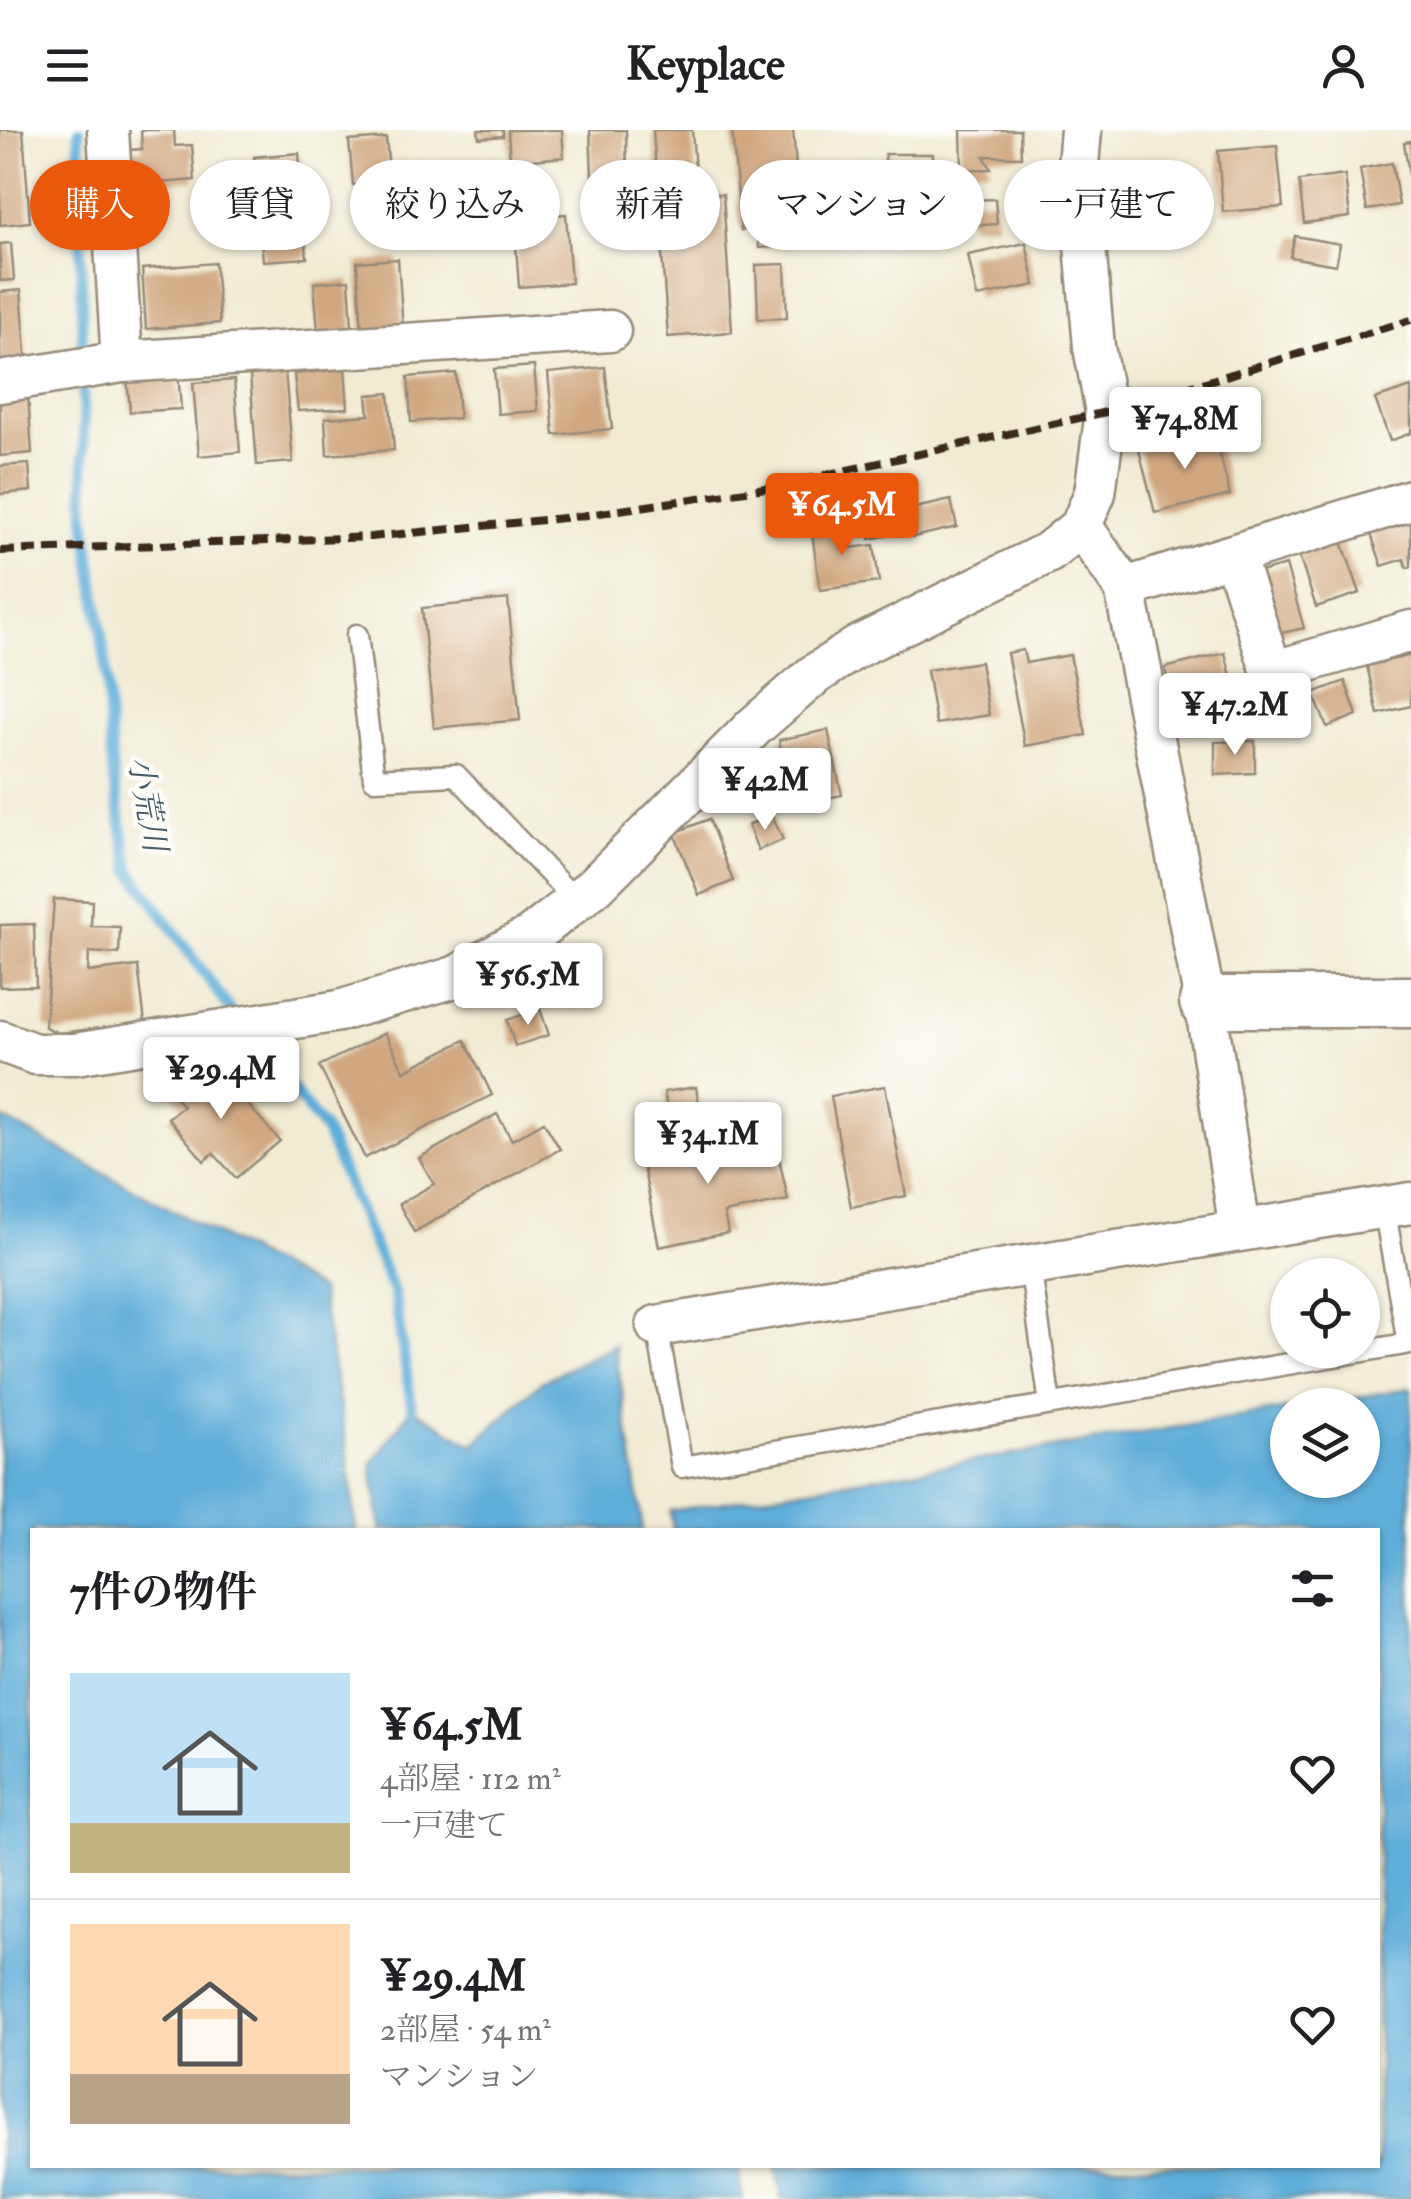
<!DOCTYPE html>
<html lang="ja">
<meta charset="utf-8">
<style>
:root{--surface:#fff;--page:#f2f2f2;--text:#202124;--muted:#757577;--line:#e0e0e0;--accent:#ea580c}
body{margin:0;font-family:"IM FELL Double Pica","Noto Serif JP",serif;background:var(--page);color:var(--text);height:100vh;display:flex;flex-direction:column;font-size:38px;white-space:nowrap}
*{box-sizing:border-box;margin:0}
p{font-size:32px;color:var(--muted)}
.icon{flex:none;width:55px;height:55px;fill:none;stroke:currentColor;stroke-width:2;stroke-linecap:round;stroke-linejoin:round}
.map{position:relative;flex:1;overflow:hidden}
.drawer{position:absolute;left:30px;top:1398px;width:1350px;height:640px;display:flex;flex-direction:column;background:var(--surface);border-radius:0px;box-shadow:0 2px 8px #0004}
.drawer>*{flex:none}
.banner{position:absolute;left:30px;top:30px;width:1352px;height:90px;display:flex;gap:20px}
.buttons{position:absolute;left:1270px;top:1128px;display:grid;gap:20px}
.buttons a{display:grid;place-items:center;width:110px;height:110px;border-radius:50%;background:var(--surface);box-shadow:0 2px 8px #0004;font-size:50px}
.price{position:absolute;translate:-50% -85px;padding:0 22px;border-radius:10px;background:#fff;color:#222;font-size:32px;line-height:65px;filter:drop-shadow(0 2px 5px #0008)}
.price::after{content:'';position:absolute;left:50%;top:60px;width:30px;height:22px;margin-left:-15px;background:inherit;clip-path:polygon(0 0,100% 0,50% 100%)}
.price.selected{background:var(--accent);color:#fff}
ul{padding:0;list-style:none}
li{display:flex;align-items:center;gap:30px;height:250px;padding:0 40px}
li+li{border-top:2px solid var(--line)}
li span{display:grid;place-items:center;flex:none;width:280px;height:200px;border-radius:0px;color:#555}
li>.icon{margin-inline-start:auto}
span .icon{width:120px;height:120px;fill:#fffc;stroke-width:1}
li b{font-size:42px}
h2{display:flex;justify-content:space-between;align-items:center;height:120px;padding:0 40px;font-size:42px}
.pill{padding:0 35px;border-radius:45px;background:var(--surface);box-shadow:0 2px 8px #0004;font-size:35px;line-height:90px}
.pill.selected{background:var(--accent);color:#fff}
header{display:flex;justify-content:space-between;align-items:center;height:130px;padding:0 40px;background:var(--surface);font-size:45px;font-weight:800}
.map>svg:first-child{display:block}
.water{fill:#5fadd9;stroke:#4d6c7c;stroke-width:2.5}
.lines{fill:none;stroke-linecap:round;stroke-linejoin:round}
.stream{stroke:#5fadd9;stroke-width:11}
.building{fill:#d0a780}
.service-casing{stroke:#968a79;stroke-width:25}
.minor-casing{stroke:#968a79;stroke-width:45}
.tertiary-casing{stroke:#968a79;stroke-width:55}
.service{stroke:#fff;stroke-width:20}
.minor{stroke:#fff;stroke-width:40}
.tertiary{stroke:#fff;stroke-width:50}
.rail{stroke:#3b2a1e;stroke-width:8;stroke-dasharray:15 8;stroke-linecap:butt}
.labels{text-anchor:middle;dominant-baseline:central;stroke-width:9;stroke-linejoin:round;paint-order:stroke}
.water-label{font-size:32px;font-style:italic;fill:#495e69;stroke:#fdfcf7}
</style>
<header><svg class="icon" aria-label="menu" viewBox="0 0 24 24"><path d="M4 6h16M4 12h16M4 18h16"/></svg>Keyplace<svg class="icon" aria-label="person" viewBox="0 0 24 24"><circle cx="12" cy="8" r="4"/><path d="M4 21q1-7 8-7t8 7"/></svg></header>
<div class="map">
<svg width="1411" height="2069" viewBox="0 0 1411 2069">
<rect width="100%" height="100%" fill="#fdfcf7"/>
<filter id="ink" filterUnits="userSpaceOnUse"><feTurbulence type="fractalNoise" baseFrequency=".01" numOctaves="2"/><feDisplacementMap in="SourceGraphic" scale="20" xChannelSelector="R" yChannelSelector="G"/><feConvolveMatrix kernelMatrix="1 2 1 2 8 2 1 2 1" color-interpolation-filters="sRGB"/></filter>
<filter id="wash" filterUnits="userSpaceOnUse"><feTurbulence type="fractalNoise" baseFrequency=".0048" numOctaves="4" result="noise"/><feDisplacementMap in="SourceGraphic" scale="40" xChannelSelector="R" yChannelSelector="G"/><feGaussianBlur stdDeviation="2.25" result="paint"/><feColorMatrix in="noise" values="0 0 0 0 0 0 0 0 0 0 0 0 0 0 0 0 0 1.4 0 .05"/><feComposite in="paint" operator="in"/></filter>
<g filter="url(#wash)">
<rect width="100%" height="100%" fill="#f1ebd4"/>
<g class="water">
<path d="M0,987L320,1160L348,1323L356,1400H32V2035H738L743,2069H0Z"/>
<path d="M615,1215L643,1400H381L371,1335L412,1278L473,1315L541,1252Z"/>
<path d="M1411,1258V2069H781L776,2035H1378V1400H673L670,1381L1287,1279L1288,1350H1362V1275H1309Z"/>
</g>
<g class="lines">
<g class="stream">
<path d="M79,0L85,386L105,530L112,638L122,699L131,741L236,888"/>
<path d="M248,903L325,1001L394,1163L412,1278"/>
</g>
</g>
<g id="blocks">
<g class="building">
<path d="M0,0H23L30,92L0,95Z"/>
<path d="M141,0H174L175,16L192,15L195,50L146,54L150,106L122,109L115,21L142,19Z"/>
<path d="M478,0H503V6L479,8Z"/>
<path d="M508,0H562L564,27L510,32Z"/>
<path d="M590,0H626L627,46L592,47Z"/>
<path d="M653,0H692L697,66L723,64L732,202L668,207Z"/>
<path d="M732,0H793L797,50L777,52L779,78H789L792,116L759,118L757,98L741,100Z"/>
<path d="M961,0H1020L1021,27L984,26L991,39L962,40Z"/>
<path d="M386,8L390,52L353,55L349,11Z"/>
<path d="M1411,11V44L1409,45L1404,12Z"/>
<path d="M1277,16L1283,77L1223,82L1218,21Z"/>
<path d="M299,23L307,128L263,131L254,27Z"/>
<path d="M885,24H933L934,98H886Z"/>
<path d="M1392,33L1399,75L1367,80L1360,39Z"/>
<path d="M1345,45L1350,87L1304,93L1299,51Z"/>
<path d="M548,56L549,76L512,79L510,59Z"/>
<path d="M995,69L997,94L970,96L968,70Z"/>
<path d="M566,84L571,153L519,157L514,88Z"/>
<path d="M1295,106L1340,114L1336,135L1290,127Z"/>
<path d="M11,113L14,150L0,151V114Z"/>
<path d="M1026,113L1035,155L977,167L968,125Z"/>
<path d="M398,129L404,213L363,216L357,132Z"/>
<path d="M215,133L220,193L146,199L142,139Z"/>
<path d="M785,134L787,188L758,189L756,135Z"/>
<path d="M349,150L353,211L319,214L314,153Z"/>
<path d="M21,160L27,236L0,239V162Z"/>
<path d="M534,236L538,281L498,284L494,239Z"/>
<path d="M605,237L612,299L554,305L548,243Z"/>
<path d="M345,239L348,278L298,281L294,244Z"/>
<path d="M285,241L293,332L257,335L250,244Z"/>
<path d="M178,242L181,279L130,282L127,246Z"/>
<path d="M456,243L459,288L411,292L408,247Z"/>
<path d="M234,250L240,322L199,326L193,253Z"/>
<path d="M1411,257V303L1390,311L1375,269Z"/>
<path d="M389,263L394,320L327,325L325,288L369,285L367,265Z"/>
<path d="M28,265L32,323L0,326V267Z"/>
<path d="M1214,301L1230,365L1155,383L1139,320Z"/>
<path d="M29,334L31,361L0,364V336Z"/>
<path d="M951,370L957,397L913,407L906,380Z"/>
<path d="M895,376L900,403L870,409L865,382Z"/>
<path d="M1411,388V437L1407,438L1404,429L1382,436L1370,401Z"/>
<path d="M845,391L849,418L874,415L879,452L820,460L811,396Z"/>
<path d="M1341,409L1360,463L1316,477L1298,423Z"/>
<path d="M1286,435L1304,498L1273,505L1256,443Z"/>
<path d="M508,469L520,590L434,598L422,478Z"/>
<path d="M1023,520L1026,533L1070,525L1086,605L1025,616L1007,523Z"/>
<path d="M1225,523L1234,557L1173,573L1165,538Z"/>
<path d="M1411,525V576L1378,584L1367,536Z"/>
<path d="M980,532L989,585L936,594L927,540Z"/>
<path d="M1345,551L1357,585L1327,597L1313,563Z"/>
<path d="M828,600L842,665L793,675L779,610Z"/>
<path d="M1255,611V643L1215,645V612Z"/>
<path d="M772,685L783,710L758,720L748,695Z"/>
<path d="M709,689L733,751L699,765L674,703Z"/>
<path d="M54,769L92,771L91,796L120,797L119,824L89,822L88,842L138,836L145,893L58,903L45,897Z"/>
<path d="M34,794L36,856L0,857V795Z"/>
<path d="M565,839L582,860L564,874L547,854Z"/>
<path d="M540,879L549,905L515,916L507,890Z"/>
<path d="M385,903L404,941L465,910L492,965L365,1028L319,936Z"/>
<path d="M211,933L280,1011L236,1048L213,1023L204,1031L168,988L183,976L173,965Z"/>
<path d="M885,956L906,1066L851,1077L831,966Z"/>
<path d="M696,957L701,987L670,992L664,962Z"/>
<path d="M497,984L512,1010L544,992L560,1019L414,1102L399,1074L434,1054L419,1028Z"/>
<path d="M775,1009L788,1070L724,1083L728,1103L659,1117L640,1020L691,1010L695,1025Z"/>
</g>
</g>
</g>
<g filter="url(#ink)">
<use href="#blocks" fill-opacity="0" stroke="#968a79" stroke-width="2.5"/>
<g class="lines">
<defs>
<g id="service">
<path d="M357,505L374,649L456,645L576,771"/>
<path d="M1384,1077L1408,1213"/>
<path d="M1030,1135L1050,1274"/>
<path d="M657,1196L682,1337L1411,1213"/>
</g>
<g id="minor">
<path d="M108,0L122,232"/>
<path d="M0,252L122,232L610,201"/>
<path d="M1081,396L1125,458L1205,872L1240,1100"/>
<path d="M1234,426L1272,542L1411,501"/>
<path d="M1125,458L1411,370"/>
<path d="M0,911L35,924H75L339,881L455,847L531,806L595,756L755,596L814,545L857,517L1049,422L1081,396L1095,363L1106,282L1094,217L1078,35L1081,0"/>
<path d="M657,1196L1411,1073"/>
</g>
<path id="tertiary" d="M1205,872H1411"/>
</defs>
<use href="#service" class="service-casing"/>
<use href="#minor" class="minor-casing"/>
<use href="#tertiary" class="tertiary-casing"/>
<use href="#service" class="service"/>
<use href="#minor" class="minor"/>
<use href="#tertiary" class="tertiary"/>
<path class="rail" d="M0,421L371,407L574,387L772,357L1106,282L1411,190"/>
</g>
</g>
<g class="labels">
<g class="water-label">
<text transform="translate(147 674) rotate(80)">小荒川</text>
</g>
</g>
</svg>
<div class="buttons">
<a><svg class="icon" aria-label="locate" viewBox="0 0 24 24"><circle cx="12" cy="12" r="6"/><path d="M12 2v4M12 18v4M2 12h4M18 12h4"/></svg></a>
<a><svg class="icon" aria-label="layers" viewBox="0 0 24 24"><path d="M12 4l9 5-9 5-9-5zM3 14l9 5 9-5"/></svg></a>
</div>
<b class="price" style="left:1185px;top:342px">¥74.8M</b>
<b class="price selected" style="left:842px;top:428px">¥64.5M</b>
<b class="price" style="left:1235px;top:628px">¥47.2M</b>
<b class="price" style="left:765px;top:703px">¥42M</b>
<b class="price" style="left:528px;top:898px">¥56.5M</b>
<b class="price" style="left:221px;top:992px">¥29.4M</b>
<b class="price" style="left:708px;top:1057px">¥34.1M</b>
<div class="banner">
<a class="pill selected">購入</a>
<a class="pill">賃貸</a>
<a class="pill">絞り込み</a>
<a class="pill">新着</a>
<a class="pill">マンション</a>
<a class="pill">一戸建て</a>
</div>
<section class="drawer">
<h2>7件の物件<svg class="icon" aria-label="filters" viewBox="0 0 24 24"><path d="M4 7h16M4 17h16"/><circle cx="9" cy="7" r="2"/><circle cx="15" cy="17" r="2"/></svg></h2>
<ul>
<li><span style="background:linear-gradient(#bfe0f5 75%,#c2b280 0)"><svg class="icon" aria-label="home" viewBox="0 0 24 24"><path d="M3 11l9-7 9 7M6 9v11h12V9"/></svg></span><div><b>¥64.5M</b><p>4部屋 · 112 m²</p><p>一戸建て</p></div><svg class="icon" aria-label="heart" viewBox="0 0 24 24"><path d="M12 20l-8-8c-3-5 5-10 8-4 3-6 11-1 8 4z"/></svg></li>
<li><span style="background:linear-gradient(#ffd9b3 75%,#b9a48a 0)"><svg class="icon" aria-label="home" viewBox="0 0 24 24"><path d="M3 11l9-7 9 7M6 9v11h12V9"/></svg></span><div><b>¥29.4M</b><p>2部屋 · 54 m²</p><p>マンション</p></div><svg class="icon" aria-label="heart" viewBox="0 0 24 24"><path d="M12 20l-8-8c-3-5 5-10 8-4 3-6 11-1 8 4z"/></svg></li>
</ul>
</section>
</div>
